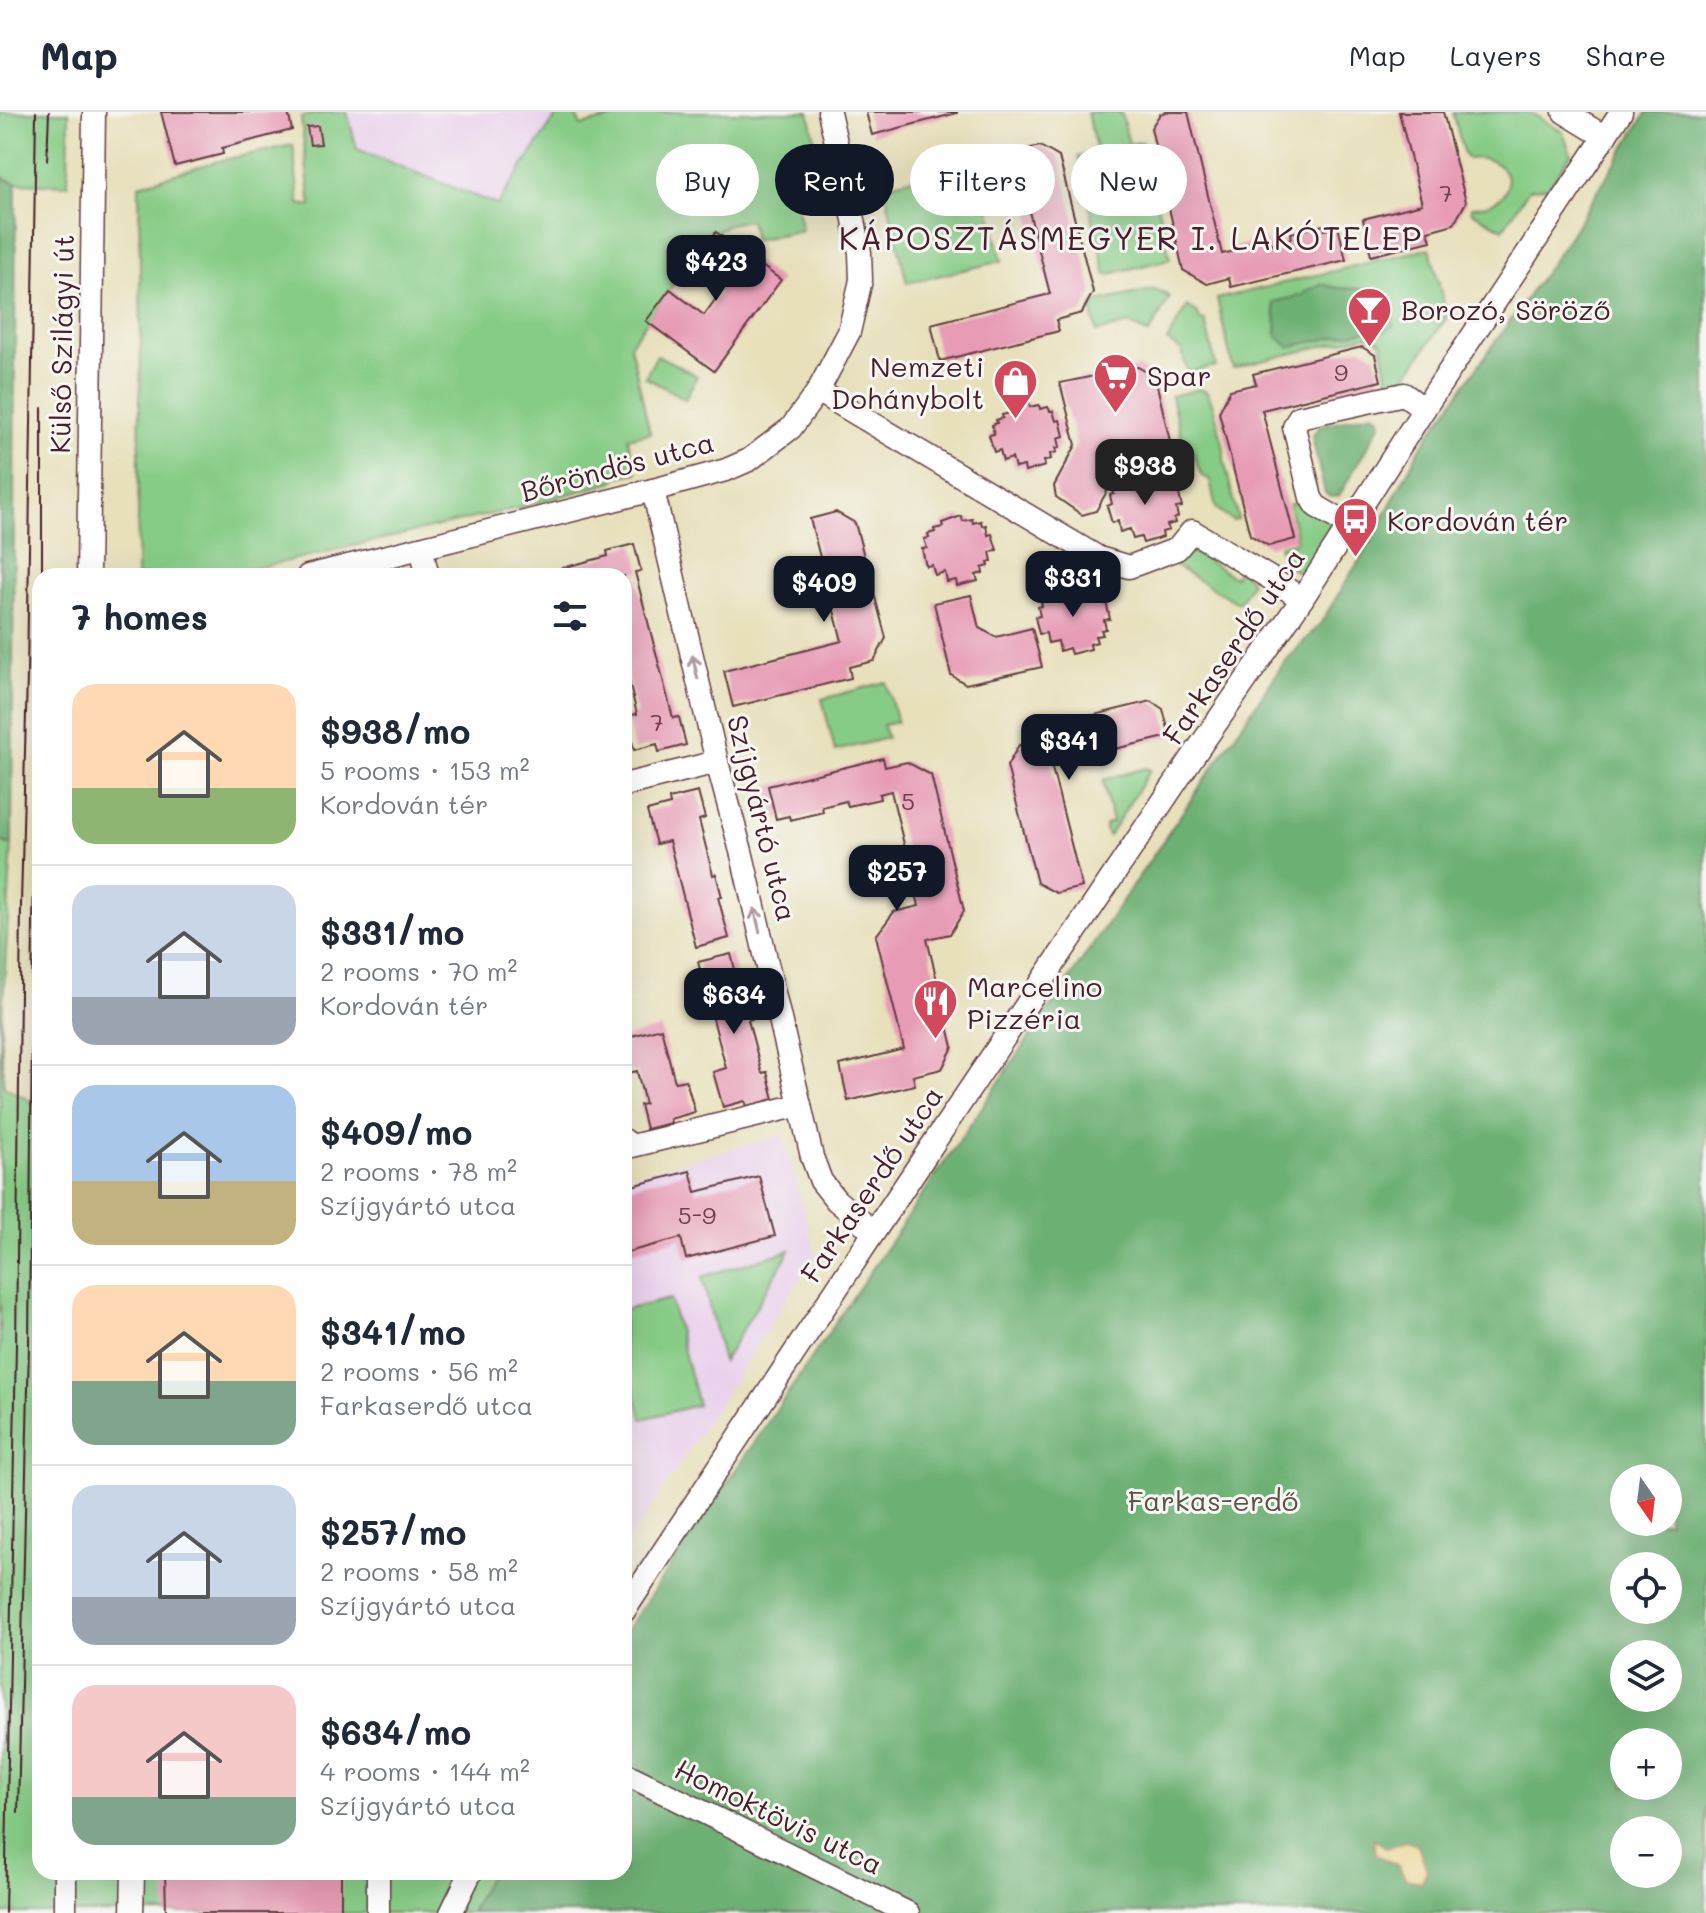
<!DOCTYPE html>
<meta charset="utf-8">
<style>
:root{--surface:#fff;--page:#f2f2f3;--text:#1f2937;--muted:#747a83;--line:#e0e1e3;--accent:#111827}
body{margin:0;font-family:Mali,sans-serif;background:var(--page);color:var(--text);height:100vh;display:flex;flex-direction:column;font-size:30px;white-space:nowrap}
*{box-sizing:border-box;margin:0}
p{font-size:26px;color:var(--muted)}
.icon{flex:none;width:44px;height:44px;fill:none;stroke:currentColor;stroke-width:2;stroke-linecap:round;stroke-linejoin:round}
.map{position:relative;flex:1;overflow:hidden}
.details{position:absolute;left:32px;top:456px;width:600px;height:1312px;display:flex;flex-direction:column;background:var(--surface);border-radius:24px;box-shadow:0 8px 32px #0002}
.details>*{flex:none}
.top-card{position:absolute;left:656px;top:32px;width:760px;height:72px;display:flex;gap:16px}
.needle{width:52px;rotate:166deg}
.controls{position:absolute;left:1610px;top:1352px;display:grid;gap:16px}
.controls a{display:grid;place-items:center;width:72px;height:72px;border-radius:50%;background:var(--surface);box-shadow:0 8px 32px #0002;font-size:40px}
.price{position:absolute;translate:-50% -68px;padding:0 18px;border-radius:16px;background:var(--accent);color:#fff;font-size:26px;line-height:52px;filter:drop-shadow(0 2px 4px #0008)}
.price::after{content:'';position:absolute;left:50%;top:48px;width:24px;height:18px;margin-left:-12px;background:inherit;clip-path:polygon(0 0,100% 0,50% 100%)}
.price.active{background:#222;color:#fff}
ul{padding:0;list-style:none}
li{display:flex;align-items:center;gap:24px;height:200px;padding:0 40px}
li+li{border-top:2px solid var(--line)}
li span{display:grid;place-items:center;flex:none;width:224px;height:160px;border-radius:24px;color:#555}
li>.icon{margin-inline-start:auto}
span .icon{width:96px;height:96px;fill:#fffc;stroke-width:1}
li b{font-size:34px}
h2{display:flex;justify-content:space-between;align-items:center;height:96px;padding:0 40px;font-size:34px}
.chip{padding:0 28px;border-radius:36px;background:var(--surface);box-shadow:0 8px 32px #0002;font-size:28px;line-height:72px}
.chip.active{background:var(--accent);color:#fff}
header{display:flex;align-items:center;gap:48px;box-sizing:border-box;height:112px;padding:0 40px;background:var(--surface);border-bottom:2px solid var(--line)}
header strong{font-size:38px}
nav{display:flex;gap:44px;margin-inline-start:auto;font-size:28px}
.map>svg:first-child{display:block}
.built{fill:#ead1ec}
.green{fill:#87cc86;stroke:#687658;stroke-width:2}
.forest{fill:#6db073;stroke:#5c684f;stroke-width:2;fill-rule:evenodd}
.sand{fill:#eeda9e;stroke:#9c7c64;stroke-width:2}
.building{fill:#e79bb5}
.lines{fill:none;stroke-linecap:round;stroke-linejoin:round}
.minor-casing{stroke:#623c41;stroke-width:25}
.minor{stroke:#fff;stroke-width:22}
.tram{stroke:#4a1f2b;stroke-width:2}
.oneway{stroke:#ae9aa0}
.labels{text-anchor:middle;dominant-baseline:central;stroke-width:6;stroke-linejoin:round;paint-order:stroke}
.number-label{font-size:24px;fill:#713e4e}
.poi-label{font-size:28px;fill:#4a1f2b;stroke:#f6f6f2;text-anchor:start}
.street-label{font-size:28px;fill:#4a1f2b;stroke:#f6f6f2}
.park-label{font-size:28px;fill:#5c5346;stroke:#f6f6f2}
.quarter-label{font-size:32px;letter-spacing:2px;fill:#4a1f2b;stroke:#f6f6f2}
</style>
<header>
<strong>Map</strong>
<nav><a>Map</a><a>Layers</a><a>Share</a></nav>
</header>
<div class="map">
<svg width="1706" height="1801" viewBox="0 0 1706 1801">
<rect width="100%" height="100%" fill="#f6f6f2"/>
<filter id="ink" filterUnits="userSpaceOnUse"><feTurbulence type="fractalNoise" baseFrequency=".0125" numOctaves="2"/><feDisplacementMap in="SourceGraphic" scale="16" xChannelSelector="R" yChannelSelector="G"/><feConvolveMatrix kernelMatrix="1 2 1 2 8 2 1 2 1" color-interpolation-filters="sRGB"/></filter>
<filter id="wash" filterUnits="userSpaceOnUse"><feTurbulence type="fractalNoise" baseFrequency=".006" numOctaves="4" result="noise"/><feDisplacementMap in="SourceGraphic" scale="32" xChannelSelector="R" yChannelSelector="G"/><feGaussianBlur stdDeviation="1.8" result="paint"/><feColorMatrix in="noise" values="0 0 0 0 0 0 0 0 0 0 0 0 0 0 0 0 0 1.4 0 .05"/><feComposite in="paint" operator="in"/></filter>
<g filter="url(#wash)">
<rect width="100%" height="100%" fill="#e8e0bb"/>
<g class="built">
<path d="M347,0H559L497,93L356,37Z"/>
<path d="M783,1023L816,1142L624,1438V1066Z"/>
</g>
<g class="green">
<path d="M0,0H69L68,73L16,71L0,65Z"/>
<path d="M327,0H347L357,37L497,93L559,0H574L581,14L636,0H809L822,60L790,67L802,118L754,128L750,108L729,112L715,120L670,177L630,233L650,321L628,326L637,361L620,364L610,371L509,398L222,464H137L141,232L139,73L214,50L293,33L299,92L311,94L301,5Z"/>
<path d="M1091,0H1121L1129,32L1142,30L1170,147L1106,163L1078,45L1097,40L1087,1Z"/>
<path d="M1453,0H1529L1563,20L1571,42L1549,75L1529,77L1503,117L1472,100L1471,95C1523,95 1517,40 1468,47L1464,43Z"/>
<path d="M974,52L980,56L1002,149L907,171L884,73Z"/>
<path d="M1430,136L1447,205L1401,271L1389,273L1381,229L1368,223L1233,256L1217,187Z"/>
<path d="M1155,177L1170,185L1149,222L1129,212L1097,220L1091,196L1094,191Z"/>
<path d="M1187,194L1197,200L1200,208L1205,209L1216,254L1190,260L1187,258L1182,239L1167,229Z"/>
<path d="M657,243L697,264L685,287L645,265Z"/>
<path d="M1200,277L1208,281L1214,297L1224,336V348L1238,407L1233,409L1216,396L1210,368L1201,363L1194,342L1183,334L1171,284Z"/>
<path d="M1308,389L1335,416L1305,464L1283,452L1279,434L1297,429L1289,392Z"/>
<path d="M1186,435L1234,465L1239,458L1248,465L1251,471L1240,490H1236L1175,454Z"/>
<path d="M886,570L897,610L883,613L887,626L835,639L822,587Z"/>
<path d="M1146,656L1150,658L1109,724L1105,718V713L1112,710L1103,668Z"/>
<path d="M0,729L12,733L1,926L4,974L40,994V1760H491L470,1801H0Z"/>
<path d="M790,1138L723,1250L702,1165Z"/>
<path d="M670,1187L698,1293L642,1307L624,1238V1198Z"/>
</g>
<g class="forest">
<path d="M1647,0H1706V1801H470L491,1760H624V1522L1284,551L1320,512L1370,431L1420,336L1566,130ZM1624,1366H1668V1410H1624ZM1624,1454H1668V1498H1624ZM1624,1542H1668V1586H1624ZM1624,1630H1668V1674H1624ZM1624,1718H1668V1762H1624Z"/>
<path d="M0,65L16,71L12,733L0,729Z"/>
<path d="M1321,172L1338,176L1369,177L1386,189L1393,200L1394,213L1385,220L1367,218L1289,235L1276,223C1278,210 1274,202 1273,190L1302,183L1308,178Z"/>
<path d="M1373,301L1379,305L1381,311L1339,384L1330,385L1325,381L1312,325L1320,314Z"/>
</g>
<path class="sand" d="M1373,1726L1387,1736L1406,1729L1418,1733L1427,1758L1422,1770L1406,1767L1397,1753L1376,1743Z"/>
<g id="blocks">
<g class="building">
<path d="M161,0H288L292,18L222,36L223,42L175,54Z"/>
<path d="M866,0H957V1L872,23Z"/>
<path d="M1165,0H1188L1222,142L1235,139L1234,135L1266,127L1267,133L1292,126L1291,121L1324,113L1325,118L1338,114L1346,148L1231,175L1229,166L1207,172L1183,158L1151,16L1160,2Z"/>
<path d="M1399,0H1443L1466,90L1454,112L1428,119L1431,129L1371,144L1363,107L1422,92Z"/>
<path d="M318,14L321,32L310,33L307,15Z"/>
<path d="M1040,34L1059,45L1093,180L1082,201L1056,208L1059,219L940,249L931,212L1050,182L1014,40Z"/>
<path d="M716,120L781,168L714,259L646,209L670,177L704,203L720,181L688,156Z"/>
<path d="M1362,235L1375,243L1381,269L1262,298L1295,427L1269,434L1250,423L1219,300L1230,278L1256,272L1253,262Z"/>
<path d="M1138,255L1155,265L1173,342L1120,356L1096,399L1082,403L1056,385L1054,374L1076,333L1060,271Z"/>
<path d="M1029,290L1030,295L1039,293L1040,297L1048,295L1050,299H1053L1056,309L1060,308L1064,324L1058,326L1060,335L1056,336L1057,340L1050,342L1051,347L1044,349L1045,354L1025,360L1024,354L1015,356L1012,346L1003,349L1000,338L994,340L989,323L994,322L992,313L997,311L996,308L1003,306L1002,303L1010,301L1009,296Z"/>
<path d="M1147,361L1148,366L1157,363L1158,367L1166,365L1167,370L1171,369L1174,380L1178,378L1182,395L1176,396L1178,405L1174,407L1175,411L1167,413L1169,418L1162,420L1163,425L1143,431L1141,425L1133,427L1130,417L1120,420L1118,409L1112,411L1107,394L1112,392L1110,383L1114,382L1113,379L1120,377V374L1128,372L1127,367Z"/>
<path d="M836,400L855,411L886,526L874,549L849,555L851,566L733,595L724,559L842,529L810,407Z"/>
<path d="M961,404L963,409L972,407L973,411L981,409L982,414L986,413L988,423L992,422L997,438L990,440L992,449L988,450L989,454L982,456L983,461L976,463L978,469L957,474L956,468L947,470L945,460L935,463L932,453L926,454L922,437L927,436L924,427L929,426L928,422L935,420L934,417L943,415L942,411Z"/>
<path d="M634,432L641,459L635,460L673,606L679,605L686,633L659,640L657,632L634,638L626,604L637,602L624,549V464L535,463L608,444L607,439Z"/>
<path d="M1075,473L1076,478L1085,475L1086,479L1094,477L1095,482L1099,481L1101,491L1106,490L1110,507L1104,508L1106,517L1101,518L1103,523L1095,524L1097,530L1090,532L1091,537L1071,542L1069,536L1060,539L1058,529L1048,531L1046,521L1039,522L1035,505L1040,504L1038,495L1042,494L1041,490L1048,488V486L1056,483L1055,479Z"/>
<path d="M971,483L979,516L996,525L1032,516L1042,555L966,572L951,563L934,491Z"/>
<path d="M1151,589L1163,597L1170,624L1051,652L1082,775L1056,781L1037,771L1007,654L1019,633L1045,626L1042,616Z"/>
<path d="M883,646L885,655L907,650L931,663L964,799L950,822L927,827L953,935L942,957L913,964L915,973L848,989L840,953L904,937L876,824L894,800L919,794L891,679L879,682L880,687L848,694L846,689L822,695L823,700L790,708L789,704L776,707L768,674Z"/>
<path d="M698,680L705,706L699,708L713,763L716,762L722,785H718L729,826L696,835L669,729L656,732L647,699L670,693L669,687Z"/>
<path d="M731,842L742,885L746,884L752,907L748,908L762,961L767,960L774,987L747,994L745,989L723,995L713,960L726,956L698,850Z"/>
<path d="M661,916L675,970L686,968L695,1000L670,1007L671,1011L646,1017L640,993L645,992L637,959L624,962V926Z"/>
<path d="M690,1059L696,1080L759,1064L775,1124L686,1147L681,1126L624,1141V1076Z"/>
<path d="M165,1760H341V1801H166Z"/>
</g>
</g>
</g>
<g filter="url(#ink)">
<use href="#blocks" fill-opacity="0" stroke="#623c41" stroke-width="2"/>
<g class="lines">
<defs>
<g id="minor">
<path d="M1564,0L1605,25"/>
<path d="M818,279L1099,446L1129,455L1177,437L1192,419L1270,466L1302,487"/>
<path d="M653,378L717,650L742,743L812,1045L821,1069L836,1088L874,1120"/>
<path d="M1350,414L1316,394L1311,386L1294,315L1299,305L1404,282L1424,297"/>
<path d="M421,436L428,464"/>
<path d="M88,464L94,0"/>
<path d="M308,464L653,378L726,358L749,348L791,316L818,279L849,220L861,168L860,141L854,108L829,0"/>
<path d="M624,673L717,650"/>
<path d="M624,1028L632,1034L800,993"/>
<path d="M624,1499L874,1120L1194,643L1302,487L1424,297L1621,0"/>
<path d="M624,1661L908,1801"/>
<path d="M65,1801V1760"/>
<path d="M132,1801L133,1760"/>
<path d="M378,1801V1760"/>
<path d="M451,1801L471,1760"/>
</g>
</defs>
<use href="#minor" class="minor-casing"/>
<use href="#minor" class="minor"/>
<g class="tram">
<path d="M47,48L49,0"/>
<path d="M42,464V296"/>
<path d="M18,1701L29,1233L33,808L40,605"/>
<path d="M5,1801L16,1233L21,792L27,563L36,0"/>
</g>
</g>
<defs><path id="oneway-shaft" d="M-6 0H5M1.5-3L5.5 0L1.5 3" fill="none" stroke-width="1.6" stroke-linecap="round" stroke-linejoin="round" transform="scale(2)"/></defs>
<g class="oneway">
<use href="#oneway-shaft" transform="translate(695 555) rotate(-103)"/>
<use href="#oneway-shaft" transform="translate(757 808) rotate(-103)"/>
</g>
</g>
<defs>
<symbol id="bar-pin" viewBox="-11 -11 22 30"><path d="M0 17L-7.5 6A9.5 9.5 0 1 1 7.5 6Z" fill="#d1495b" stroke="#f6f6f2"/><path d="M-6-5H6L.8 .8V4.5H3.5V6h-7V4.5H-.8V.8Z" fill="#fff"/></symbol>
<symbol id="supermarket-pin" viewBox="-11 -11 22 30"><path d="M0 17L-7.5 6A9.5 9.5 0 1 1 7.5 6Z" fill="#d1495b" stroke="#f6f6f2"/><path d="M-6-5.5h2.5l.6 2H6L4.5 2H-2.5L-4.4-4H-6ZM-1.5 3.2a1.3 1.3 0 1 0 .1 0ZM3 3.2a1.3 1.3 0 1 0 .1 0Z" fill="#fff"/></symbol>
<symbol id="shop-pin" viewBox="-11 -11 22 30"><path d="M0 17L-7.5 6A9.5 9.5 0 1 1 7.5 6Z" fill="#d1495b" stroke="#f6f6f2"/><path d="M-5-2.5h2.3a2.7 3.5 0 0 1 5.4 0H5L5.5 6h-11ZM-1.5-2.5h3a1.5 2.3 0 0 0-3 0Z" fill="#fff"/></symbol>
<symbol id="bus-pin" viewBox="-11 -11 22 30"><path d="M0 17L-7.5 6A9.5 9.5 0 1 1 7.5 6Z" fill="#d1495b" stroke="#f6f6f2"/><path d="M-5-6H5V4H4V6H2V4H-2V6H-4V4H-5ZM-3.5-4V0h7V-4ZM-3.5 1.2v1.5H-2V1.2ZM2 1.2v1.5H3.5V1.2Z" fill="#fff"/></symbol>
<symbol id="restaurant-pin" viewBox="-11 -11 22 30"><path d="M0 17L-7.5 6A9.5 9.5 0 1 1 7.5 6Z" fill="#d1495b" stroke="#f6f6f2"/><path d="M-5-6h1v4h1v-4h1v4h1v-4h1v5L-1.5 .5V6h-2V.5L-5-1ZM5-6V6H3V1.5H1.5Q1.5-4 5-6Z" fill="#fff"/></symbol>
</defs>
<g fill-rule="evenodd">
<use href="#bar-pin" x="1344" y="172" width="51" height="69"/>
<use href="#supermarket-pin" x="1090" y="238" width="51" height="69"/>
<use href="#shop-pin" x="990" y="244" width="51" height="69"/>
<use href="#bus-pin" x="1330" y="382" width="51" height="69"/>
<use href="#restaurant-pin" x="910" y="864" width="51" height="69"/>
</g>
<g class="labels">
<g class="number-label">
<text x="1446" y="80">7</text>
<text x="1341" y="259">9</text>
<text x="657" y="609">7</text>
<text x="908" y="688">5</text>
<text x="697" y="1102">5-9</text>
</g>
<g class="poi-label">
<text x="1401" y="197">Borozó, Söröző</text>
<text x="984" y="254" text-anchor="end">Nemzeti<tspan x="984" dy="32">Dohánybolt</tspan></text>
<text x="1147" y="263">Spar</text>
<text x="1387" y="408">Kordován tér</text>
<text x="967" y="874">Marcelino<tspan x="967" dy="32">Pizzéria</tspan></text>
</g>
<g class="street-label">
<text transform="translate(61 232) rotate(-89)">Külső Szilágyi út</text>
<text transform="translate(617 354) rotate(-15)">Bőröndös utca</text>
<text transform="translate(1233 534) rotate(-56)">Farkaserdő utca</text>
<text transform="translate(763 706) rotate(76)">Szíjgyártó utca</text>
<text transform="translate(871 1072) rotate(-56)">Farkaserdő utca</text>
<text transform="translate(779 1704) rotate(26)">Homoktövis utca</text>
</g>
<g class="park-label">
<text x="1213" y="1388">Farkas-erdő</text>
</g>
<g class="quarter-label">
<text x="1131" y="125">KÁPOSZTÁSMEGYER I. LAKÓTELEP</text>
</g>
</g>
</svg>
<div class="controls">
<a><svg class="needle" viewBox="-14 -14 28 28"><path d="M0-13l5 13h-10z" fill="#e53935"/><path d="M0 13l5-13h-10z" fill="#747a83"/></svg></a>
<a><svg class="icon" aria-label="locate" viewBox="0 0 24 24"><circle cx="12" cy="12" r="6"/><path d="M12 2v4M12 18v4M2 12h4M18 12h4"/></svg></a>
<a><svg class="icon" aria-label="layers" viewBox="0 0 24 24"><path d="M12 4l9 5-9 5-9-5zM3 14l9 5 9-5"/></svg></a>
<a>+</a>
<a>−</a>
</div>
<b class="price" style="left:716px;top:191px">$423</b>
<b class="price active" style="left:1145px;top:395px">$938</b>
<b class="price" style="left:1073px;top:507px">$331</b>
<b class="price" style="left:824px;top:512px">$409</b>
<b class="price" style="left:1069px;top:670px">$341</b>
<b class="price" style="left:897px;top:801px">$257</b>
<b class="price" style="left:734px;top:924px">$634</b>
<div class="top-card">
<a class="chip">Buy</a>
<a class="chip active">Rent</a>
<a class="chip">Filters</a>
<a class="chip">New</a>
</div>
<section class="details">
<h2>7 homes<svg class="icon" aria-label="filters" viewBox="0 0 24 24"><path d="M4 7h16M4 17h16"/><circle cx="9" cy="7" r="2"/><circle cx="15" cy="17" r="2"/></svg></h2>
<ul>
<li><span style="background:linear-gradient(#ffd9b3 65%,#8fb573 0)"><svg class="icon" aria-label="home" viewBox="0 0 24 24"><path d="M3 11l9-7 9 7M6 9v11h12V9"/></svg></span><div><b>$938/mo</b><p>5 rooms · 153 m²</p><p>Kordován tér</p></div></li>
<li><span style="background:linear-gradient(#c9d6e8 70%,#9aa5b1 0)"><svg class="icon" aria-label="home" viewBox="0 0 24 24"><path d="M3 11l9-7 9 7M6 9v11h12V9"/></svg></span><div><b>$331/mo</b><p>2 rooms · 70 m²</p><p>Kordován tér</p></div></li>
<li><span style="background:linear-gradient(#a9c7e8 60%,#c2b280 0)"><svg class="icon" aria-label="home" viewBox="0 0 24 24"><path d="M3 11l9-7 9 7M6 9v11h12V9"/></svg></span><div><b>$409/mo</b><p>2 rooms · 78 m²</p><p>Szíjgyártó utca</p></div></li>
<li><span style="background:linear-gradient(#ffd9b3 60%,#7fa58c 0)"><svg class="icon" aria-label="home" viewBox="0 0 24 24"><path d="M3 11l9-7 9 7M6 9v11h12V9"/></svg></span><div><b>$341/mo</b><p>2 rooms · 56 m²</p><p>Farkaserdő utca</p></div></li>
<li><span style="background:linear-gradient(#c9d6e8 70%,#9aa5b1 0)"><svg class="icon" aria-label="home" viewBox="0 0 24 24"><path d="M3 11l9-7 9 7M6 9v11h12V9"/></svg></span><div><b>$257/mo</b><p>2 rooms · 58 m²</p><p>Szíjgyártó utca</p></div></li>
<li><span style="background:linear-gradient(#f6c9c9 70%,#7fa58c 0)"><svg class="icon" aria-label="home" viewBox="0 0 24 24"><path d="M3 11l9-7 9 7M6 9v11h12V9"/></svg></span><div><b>$634/mo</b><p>4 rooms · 144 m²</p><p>Szíjgyártó utca</p></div></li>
</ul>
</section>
</div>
